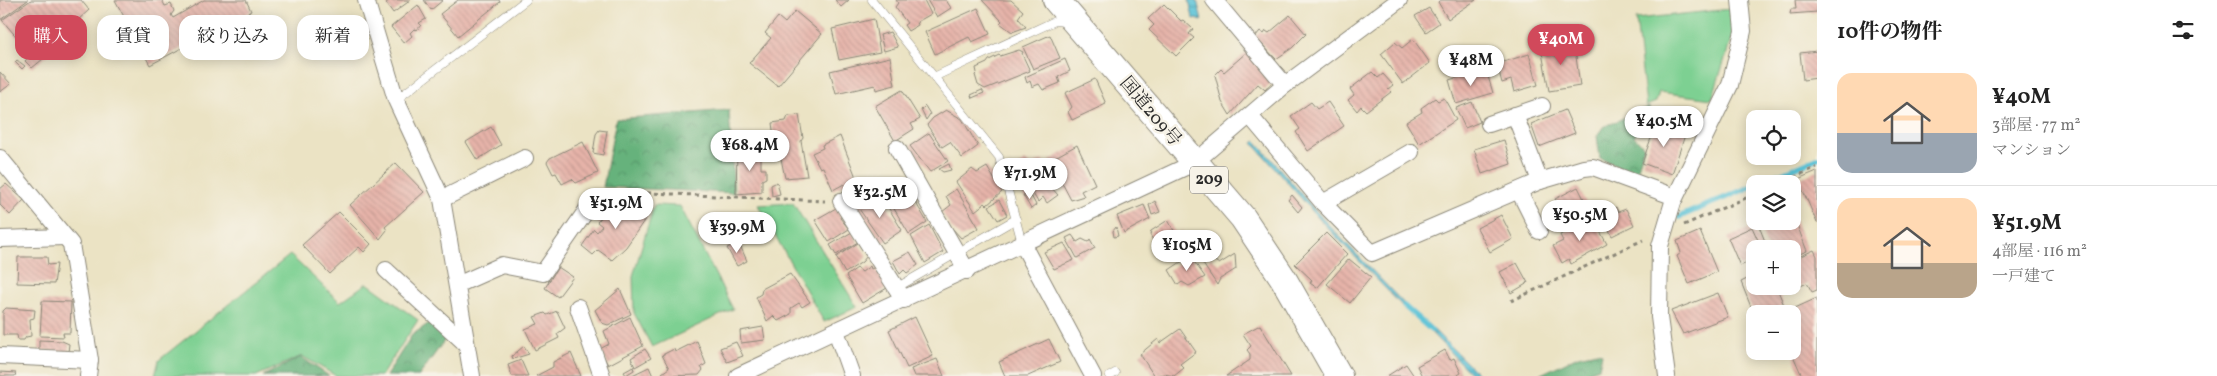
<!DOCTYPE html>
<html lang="ja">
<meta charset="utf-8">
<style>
:root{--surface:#fff;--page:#f6f6f6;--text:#222;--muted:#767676;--line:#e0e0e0;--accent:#d1495b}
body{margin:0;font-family:Vollkorn,"Noto Serif JP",serif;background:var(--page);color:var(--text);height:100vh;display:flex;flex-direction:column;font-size:19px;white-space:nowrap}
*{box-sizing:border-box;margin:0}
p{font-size:16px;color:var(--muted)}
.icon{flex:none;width:28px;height:28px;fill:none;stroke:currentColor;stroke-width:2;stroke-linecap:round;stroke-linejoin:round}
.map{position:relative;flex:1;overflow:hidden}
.panel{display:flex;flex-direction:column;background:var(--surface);width:400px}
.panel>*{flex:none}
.guide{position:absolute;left:15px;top:15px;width:475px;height:45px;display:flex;gap:10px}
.controls{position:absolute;left:1746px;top:110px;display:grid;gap:10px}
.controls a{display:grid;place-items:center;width:55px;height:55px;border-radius:10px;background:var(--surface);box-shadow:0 2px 12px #0003;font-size:25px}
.price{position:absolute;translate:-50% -42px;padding:0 11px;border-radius:18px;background:#fff;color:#222;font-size:16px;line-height:32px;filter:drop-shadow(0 1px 2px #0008)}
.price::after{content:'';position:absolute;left:50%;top:30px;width:15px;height:11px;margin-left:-8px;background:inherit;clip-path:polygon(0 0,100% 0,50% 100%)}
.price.selected{background:var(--accent);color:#fff}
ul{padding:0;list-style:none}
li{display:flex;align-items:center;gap:15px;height:125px;padding:0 20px}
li+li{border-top:1px solid var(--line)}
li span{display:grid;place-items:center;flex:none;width:140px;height:100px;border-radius:15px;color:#555}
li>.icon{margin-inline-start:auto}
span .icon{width:60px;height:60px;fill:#fffc;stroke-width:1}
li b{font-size:21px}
h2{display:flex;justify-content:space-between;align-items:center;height:60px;padding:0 20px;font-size:21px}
.chip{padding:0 18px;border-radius:15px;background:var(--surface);box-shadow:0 2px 12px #0003;font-size:18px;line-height:45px}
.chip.selected{background:var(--accent);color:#fff}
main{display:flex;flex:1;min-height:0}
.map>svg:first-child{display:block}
.green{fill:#7dd092;stroke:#547e5e}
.forest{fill:url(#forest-crowns);stroke:#486e54}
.water{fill:url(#water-waves);stroke:#437781}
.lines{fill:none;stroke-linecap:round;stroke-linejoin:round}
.stream{stroke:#5bc3d7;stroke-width:5.5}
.building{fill:url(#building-back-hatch)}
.service-casing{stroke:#8b8778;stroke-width:9}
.minor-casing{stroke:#8b8778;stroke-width:18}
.trunk-casing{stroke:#8b8778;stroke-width:28}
.path{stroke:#8b8778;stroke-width:3;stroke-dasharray:4 4;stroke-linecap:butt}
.service{stroke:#fff;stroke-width:8}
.minor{stroke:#fff;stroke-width:16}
.trunk{stroke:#fff;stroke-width:26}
.labels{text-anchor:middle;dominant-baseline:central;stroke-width:5;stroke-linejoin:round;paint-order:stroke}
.shield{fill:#f7f3e8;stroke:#686764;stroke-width:1}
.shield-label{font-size:16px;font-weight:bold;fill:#2b2b2b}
.street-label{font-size:18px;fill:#2b2b2b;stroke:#f7f3e8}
</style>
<main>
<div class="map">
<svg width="1817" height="376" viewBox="0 0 1817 376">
<defs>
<pattern id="forest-crowns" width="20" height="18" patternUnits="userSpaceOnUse" patternTransform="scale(1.25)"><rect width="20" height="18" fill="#66b27c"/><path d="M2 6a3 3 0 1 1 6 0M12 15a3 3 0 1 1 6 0" fill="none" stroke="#549166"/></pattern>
<pattern id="water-waves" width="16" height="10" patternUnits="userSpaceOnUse" patternTransform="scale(1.25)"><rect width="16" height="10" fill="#5bc3d7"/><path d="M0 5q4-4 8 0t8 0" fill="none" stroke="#4b9faf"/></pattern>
<pattern id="building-back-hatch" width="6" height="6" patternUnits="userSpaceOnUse" patternTransform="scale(1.25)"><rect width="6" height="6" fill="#e6b3a9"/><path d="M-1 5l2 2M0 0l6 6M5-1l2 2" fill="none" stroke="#c59a92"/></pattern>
</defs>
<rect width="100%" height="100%" fill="#f7f3e8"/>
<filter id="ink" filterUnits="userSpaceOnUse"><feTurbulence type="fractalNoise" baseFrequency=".02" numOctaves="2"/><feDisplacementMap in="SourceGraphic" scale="10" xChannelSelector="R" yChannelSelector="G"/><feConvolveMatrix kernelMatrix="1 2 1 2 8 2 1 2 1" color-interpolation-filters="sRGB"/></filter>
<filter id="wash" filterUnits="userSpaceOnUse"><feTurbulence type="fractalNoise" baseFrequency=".0096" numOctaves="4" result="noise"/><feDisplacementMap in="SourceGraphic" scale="20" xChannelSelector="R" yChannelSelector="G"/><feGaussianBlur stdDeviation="1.12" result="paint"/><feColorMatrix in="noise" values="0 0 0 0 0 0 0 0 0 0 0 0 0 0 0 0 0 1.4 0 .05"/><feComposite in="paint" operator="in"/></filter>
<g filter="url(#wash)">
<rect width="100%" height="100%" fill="#ebe3c4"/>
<g class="green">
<path d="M1730,9L1733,34L1712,99L1659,92L1656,102L1646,106L1636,19Z"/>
<path d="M793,203L857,307L824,322L758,205Z"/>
<path d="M654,205L680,206L733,309L652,347L634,313L633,276Z"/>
<path d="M290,255L340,302L367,283L418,320L381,376H336L302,356L256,376H155L159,360Z"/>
</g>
<g class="forest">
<path d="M1649,107L1650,115L1634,136L1644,147L1636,175L1600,158L1597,136L1603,127Z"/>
<path d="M729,110L734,193L603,187L616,119Z"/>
<path d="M438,317L454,327L419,376H386L412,335Z"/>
<path d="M1597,352L1602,353L1599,368L1577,376H1537L1578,356Z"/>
<path d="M301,357L329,376H263Z"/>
</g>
<g class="water">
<path d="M1189,0H1197L1202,21L1193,18Z"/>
<path d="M1256,141L1322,218L1410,310L1408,312L1321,221L1253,143Z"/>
<path d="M1428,324L1480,376H1473L1425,326Z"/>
</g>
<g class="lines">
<g class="stream">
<path d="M1757,184L1817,158"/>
<path d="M1679,217L1755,185"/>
<path d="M1404,306L1431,330"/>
</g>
</g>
<g id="blocks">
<g class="building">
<path d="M0,0H28L0,20Z"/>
<path d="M31,0H81L89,10L78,20L82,27L32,68L25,61L31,54L2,20Z"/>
<path d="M115,0H162L165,6L171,4L174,11L171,15L173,18L204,0H246L251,11L150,65Z"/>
<path d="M390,0H411L393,13L386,3Z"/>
<path d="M424,0H443L431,10Z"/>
<path d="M458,0H499L500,2L458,36L440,14Z"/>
<path d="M835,0H849L841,7Z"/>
<path d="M896,0H924L931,14L917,22L918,25L908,31L904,25L907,23L895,7L898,3Z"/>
<path d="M927,0H946L951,8L937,17Z"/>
<path d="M982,0H1011L1023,11L1018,18L1026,27L1012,32L1000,23L1002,21Z"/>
<path d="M1440,0H1476L1448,19L1438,2Z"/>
<path d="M1795,0H1817V12L1790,14L1791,9H1796Z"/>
<path d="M1164,4L1181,21L1183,20L1193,29L1189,34L1194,38L1176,56L1149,30L1154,25L1148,19Z"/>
<path d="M418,5L426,19L419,23L421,25L417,30L414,29L410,33L412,36L404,43L391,27Z"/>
<path d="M978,8L990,34L972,42L969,37L935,54L925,32Z"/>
<path d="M1429,8L1439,23L1426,32L1415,16Z"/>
<path d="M795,11L822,34L778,86L749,63L771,38L765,33L778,17L785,23Z"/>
<path d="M1290,15L1306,34L1292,48L1276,59L1255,37L1260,31L1264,34L1266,31L1269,33Z"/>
<path d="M874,19L880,52L839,60L832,29Z"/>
<path d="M890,32L898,47L884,51L880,35Z"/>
<path d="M1050,35L1060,58L1033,69L1023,47Z"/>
<path d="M1413,39L1430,63L1403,84L1381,54L1395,42L1402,48Z"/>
<path d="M1574,42L1580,86L1549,91L1541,47Z"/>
<path d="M1019,50L1023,52L1022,54L1030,71L985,89L978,85L975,75L977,73L976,68L987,63L989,60L999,55L1000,56Z"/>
<path d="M1817,51V78L1803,80L1800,53Z"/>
<path d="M1247,52L1273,81L1265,90L1258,84L1230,115L1222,102L1215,75L1221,69L1224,72Z"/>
<path d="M1529,54L1538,85L1514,92L1511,80L1502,83L1497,64Z"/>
<path d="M890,57L895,85L876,90L875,85L836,94L830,71Z"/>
<path d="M1065,59L1070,71L1058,77L1060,83L1043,90L1039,84L1032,87L1030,81L1027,83L1025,77Z"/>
<path d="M17,60L25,66L22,69L15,62Z"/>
<path d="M1479,71L1480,75L1487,73L1493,93L1456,104L1449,80Z"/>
<path d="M0,72L11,84L0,92Z"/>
<path d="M1372,72L1378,78L1383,74L1393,85L1388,89L1391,92L1366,111L1361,106L1357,111L1348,100L1354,95L1350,89Z"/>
<path d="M1095,79L1106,104L1072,120L1068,112L1072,107L1065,93Z"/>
<path d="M902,90L920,119L911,124L914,129L895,141L875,106Z"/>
<path d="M982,90L984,93L972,98L971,95Z"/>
<path d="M1435,98L1438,101L1444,98L1456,120L1419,144L1406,122L1422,112L1421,108Z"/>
<path d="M1311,102L1317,109L1328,102L1344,126L1308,151L1296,132L1300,129L1291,116Z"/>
<path d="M1472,102L1480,122L1465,128L1456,108Z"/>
<path d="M925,106L930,114L926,120L921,110Z"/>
<path d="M946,110L962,119L978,146L962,158L950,142L942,147L927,125L933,118Z"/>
<path d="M1565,110L1575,133L1539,147L1531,124Z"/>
<path d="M799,115L803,138L801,141L807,176L785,178L778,144H775L772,123L786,121L788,116Z"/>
<path d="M1657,122L1686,132L1672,174L1642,163Z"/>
<path d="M491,127L501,145L477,160L466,142Z"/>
<path d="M599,130L607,131L603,155L593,153L596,134Z"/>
<path d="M929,133L948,161L930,172L910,146Z"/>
<path d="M840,136L859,185L847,190L844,184L833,190L823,167L820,168L812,153L823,148L822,145Z"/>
<path d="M1504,140L1511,164L1482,174L1474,149Z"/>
<path d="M583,142L598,173L576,183L572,179L562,184L556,173L553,174L547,162L550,158Z"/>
<path d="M1077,145L1095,184L1081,191L1084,196L1071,200L1050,160Z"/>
<path d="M761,150V169H766V178L762,180V192L736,194L737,152Z"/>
<path d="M1042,160L1054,182L1051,187L1058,195L1047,203L1043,197L1038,202L1029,187L1031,185L1017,166L1025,161L1031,166Z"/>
<path d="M396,163L424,192L385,227L387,230L380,239L350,205Z"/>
<path d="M949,164L951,170L943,172L939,169Z"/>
<path d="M987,167L1002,192L987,205L985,203L975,211L956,182L972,169L977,173Z"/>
<path d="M1817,171V223L1798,179Z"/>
<path d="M777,182L780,194L772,196L771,185Z"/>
<path d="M6,184L24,200L10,215L0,205V189Z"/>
<path d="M1578,187L1589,209L1566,221L1555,199Z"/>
<path d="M956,189L979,228L961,238L951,227L942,212L951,205L946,196Z"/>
<path d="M1029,192L1036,205L1031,209L1023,195Z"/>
<path d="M1292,195L1302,207L1298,212L1288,200Z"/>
<path d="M620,198L648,215L626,247L612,260L598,250L593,255L582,246L594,229L597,232L602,226L597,222Z"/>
<path d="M904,198L907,201L913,198L927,222L909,234L893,207Z"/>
<path d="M872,199L876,204L883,199L902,230L883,243L857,206Z"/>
<path d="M999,200L1007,215L998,220L989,206Z"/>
<path d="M1755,200V216L1750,203Z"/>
<path d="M1155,201L1160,212L1152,215L1149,205Z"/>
<path d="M1144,205L1150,219L1124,233L1117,216Z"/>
<path d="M1616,207L1618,212L1626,209L1634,225L1612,236L1601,214Z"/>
<path d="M836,208L841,216L840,218L849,229L829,242L815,220Z"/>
<path d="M339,212L371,244L364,252L359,247L330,274L302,245Z"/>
<path d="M1793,214L1807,251L1792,257V249H1768L1757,221H1792Z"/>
<path d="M1501,215L1513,239L1490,252L1477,228Z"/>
<path d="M1592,217L1607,244L1571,264L1569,259L1562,263L1553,246L1563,241L1560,235Z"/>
<path d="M1168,220L1177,236L1182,231L1187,239L1183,246L1187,252L1183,255L1179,251L1167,259L1163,257L1150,235L1151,231Z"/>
<path d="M929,225L943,252L925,263L911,236Z"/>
<path d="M1116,227L1118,236L1114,237L1113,231Z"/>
<path d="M1752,227L1762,249H1755V259L1740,266L1728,238Z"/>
<path d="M1700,231L1717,272L1689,284L1677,256L1681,253L1677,241Z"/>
<path d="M852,232L858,242L836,255L830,245Z"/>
<path d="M1326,233L1347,254L1317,288L1310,283L1312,280L1295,264Z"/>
<path d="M1200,234L1203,241L1191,248L1187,244Z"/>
<path d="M1072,235L1077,242L1082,239L1088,242L1090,239L1095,248L1077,258L1066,238Z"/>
<path d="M739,243L747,261L737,266L727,248Z"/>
<path d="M858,243L867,256L862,262L845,273L836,257Z"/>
<path d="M1064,243L1074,260L1054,269L1044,252Z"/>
<path d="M1814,250L1817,256V290L1812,292L1807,283L1790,291L1788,286H1792V260Z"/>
<path d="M910,252L918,265L907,273L904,270L900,274L893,261Z"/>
<path d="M1235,254L1236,269L1220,279L1217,285L1203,264L1211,258L1219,264Z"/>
<path d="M1190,256L1205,277L1189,286L1182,282L1178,285L1169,270Z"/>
<path d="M18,257H47L48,265L57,264L54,284L17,283Z"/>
<path d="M1349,259L1371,277L1350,303L1327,284Z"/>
<path d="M1517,263L1528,283L1511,293L1500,272Z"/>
<path d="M870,266L871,269L875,267L887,288L862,303L846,276L857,268L862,272Z"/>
<path d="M558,267L573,277L558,297L545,288Z"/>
<path d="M790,274L810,302L802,307L799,303L791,308V314L778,321L773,316L767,321L756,297L761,294L762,289Z"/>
<path d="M1755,275V286H1776L1784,305L1761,314H1757L1756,311L1753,312L1741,282Z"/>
<path d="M620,289L631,314L608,325L602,323L595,310Z"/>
<path d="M1718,293L1728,317L1683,334L1671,311Z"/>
<path d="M1817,298V376H1802L1791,351L1792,314H1782Z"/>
<path d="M42,301L71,302L70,333H63L64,337L40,336Z"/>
<path d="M6,308L35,310L34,318L30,319L31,336L26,337L24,340H18L17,335H3V311Z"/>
<path d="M557,311L565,328L557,334L559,338L535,350L525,329L538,324L534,317L545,313L547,315Z"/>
<path d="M630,317L643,346L608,365L600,349L609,344L604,331Z"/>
<path d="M915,317L933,356L907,368L889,330Z"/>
<path d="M1260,325L1291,376H1226L1250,360V354L1247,350L1251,346L1243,334Z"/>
<path d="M763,327L765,340L741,343L740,331Z"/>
<path d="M1180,329L1196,352L1180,364L1184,368L1174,376L1164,374L1154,376L1140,354L1158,339L1160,343Z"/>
<path d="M1049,339L1060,362L1028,376H1005L999,362Z"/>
<path d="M39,340L62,341L69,344L68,352L39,350Z"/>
<path d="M697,341L706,364L701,367L703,370L699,375L663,376L662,373L669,368L662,355L674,349L675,352Z"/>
<path d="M736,342L743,356L727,362L720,348Z"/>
<path d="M524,346L529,354L513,359L512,356Z"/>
<path d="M645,349L651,358L635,367L631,358Z"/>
<path d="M1445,350L1450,360L1454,358L1461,373L1456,376H1422L1417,366Z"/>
<path d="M571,353L581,376H536L553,367V362Z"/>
<path d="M937,359L944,376H914L911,369Z"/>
<path d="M521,360L528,376H512L508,365Z"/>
<path d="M1406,364L1414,376H1387Z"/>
<path d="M633,367L634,370L626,375L624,372Z"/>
<path d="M649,367L653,376H630Z"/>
<path d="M0,372L16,373L15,376H0Z"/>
</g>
</g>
</g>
<g filter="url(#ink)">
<use href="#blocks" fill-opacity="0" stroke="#8b8778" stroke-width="1"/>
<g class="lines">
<defs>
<g id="service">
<path d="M872,0L999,157L1022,243"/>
<path d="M936,76L1055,21L1065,22"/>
<path d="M396,100L526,0"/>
<path d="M896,288L1016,219"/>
<path d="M1110,376L1115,373"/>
</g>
<g id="minor">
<path d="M366,0L396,100L442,199L472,376"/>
<path d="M1214,0L1285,85"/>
<path d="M1515,115L1540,181"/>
<path d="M1250,116L1323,203L1372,253L1540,181L1584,168L1593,167L1675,197"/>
<path d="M1489,124L1542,106"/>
<path d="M897,148L967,271"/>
<path d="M0,158L71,244L90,360L88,376"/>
<path d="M1519,191L1539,231"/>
<path d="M442,199L525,158"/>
<path d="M841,201L904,300"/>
<path d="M1323,203L1411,152"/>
<path d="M0,239L65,237"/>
<path d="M1023,245L1093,376"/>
<path d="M386,270L466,344"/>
<path d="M457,285L502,265L543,273L593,201"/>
<path d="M578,307L602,376"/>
<path d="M836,331L852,376"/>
<path d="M0,356L90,360"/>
<path d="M738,376L1194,163L1285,85L1399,0"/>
<path d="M1667,376L1659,317L1660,246L1673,202L1730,85L1743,31L1740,0"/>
</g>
<path id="trunk" d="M1056,0L1243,218L1283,278L1339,376"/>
</defs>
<use href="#service" class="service-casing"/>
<use href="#minor" class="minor-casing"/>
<use href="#trunk" class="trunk-casing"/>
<g class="path">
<path d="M1779,184L1817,167"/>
<path d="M607,191L825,201"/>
<path d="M1684,225L1755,194"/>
<path d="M1511,301L1643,240"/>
</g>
<use href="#service" class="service"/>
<use href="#minor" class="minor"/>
<use href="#trunk" class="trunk"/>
</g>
</g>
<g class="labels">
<rect class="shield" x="1190" y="166.5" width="38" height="27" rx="4"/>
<g class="shield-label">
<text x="1209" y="180">209</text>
</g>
<g class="street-label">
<text transform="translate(1150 112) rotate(50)">国道209号</text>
</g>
</g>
</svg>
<div class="controls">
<a><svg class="icon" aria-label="locate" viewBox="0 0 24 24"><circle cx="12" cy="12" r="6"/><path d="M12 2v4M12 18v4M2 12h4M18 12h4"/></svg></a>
<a><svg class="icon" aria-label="layers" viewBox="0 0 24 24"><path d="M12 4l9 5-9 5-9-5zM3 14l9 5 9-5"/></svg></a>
<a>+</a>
<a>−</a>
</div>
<b class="price selected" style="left:1561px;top:66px">¥40M</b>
<b class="price" style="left:1471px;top:87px">¥48M</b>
<b class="price" style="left:1664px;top:148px">¥40.5M</b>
<b class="price" style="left:750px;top:172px">¥68.4M</b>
<b class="price" style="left:1030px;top:200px">¥71.9M</b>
<b class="price" style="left:880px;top:219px">¥32.5M</b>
<b class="price" style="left:616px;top:230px">¥51.9M</b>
<b class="price" style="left:1580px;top:242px">¥50.5M</b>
<b class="price" style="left:737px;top:254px">¥39.9M</b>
<b class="price" style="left:1187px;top:272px">¥105M</b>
<div class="guide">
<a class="chip selected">購入</a>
<a class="chip">賃貸</a>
<a class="chip">絞り込み</a>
<a class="chip">新着</a>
</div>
</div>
<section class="panel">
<h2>10件の物件<svg class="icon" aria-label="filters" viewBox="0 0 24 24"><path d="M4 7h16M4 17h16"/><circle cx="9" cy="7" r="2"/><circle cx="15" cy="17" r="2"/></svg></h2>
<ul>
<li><span style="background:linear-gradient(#ffd9b3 60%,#9aa5b1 0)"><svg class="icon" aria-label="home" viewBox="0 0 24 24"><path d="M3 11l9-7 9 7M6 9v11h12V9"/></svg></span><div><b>¥40M</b><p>3部屋 · 77 m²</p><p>マンション</p></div></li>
<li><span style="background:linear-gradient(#ffd9b3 65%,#b9a48a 0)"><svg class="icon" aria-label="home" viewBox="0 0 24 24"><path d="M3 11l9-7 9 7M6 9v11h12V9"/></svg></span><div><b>¥51.9M</b><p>4部屋 · 116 m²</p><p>一戸建て</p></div></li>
</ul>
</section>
</main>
